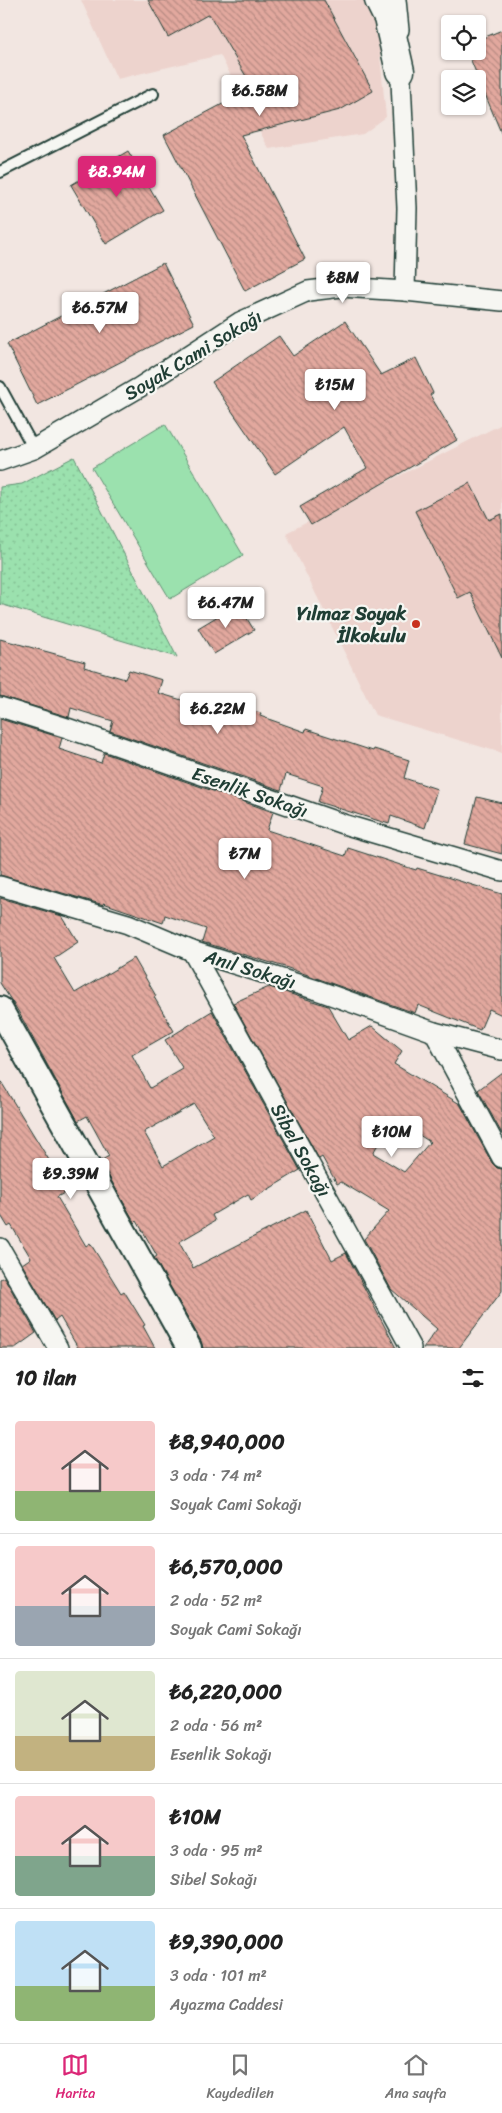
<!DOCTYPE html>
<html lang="tr">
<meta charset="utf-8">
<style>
:root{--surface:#fff;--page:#f6f6f6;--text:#222;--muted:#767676;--line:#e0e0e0;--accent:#db2777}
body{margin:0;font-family:Sriracha,sans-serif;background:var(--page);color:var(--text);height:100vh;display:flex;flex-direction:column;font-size:19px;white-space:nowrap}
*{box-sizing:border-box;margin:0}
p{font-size:16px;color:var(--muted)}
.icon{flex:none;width:28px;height:28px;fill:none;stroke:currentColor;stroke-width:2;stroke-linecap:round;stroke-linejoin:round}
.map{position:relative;height:1348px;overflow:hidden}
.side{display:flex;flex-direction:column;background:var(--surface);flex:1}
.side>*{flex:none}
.controls{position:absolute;left:441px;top:15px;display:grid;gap:10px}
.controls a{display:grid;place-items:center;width:45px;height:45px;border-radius:5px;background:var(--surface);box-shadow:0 1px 4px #0004;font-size:25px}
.price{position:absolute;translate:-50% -42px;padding:0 11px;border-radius:5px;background:#fff;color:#222;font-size:16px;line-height:32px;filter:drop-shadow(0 1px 2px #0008)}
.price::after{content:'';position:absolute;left:50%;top:30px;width:15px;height:11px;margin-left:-8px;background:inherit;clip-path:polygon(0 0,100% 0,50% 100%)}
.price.on{background:var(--accent);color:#fff}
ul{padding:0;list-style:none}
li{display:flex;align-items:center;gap:15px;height:125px;padding:0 15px}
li+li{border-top:1px solid var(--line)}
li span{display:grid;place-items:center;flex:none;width:140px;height:100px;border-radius:5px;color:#555}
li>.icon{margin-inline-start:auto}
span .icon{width:60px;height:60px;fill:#fffc;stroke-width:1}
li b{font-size:21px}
h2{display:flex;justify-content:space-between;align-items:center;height:60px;padding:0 15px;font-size:21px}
.tabs{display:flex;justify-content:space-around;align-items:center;height:70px;border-top:1px solid var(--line);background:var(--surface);font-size:14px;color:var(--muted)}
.tabs a{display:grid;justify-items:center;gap:2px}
.tabs .on{color:var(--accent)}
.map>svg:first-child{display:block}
.built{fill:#edd3cd}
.grass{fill:url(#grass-dots);stroke:#5d8f71}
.garden{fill:#9be1ae;stroke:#5d8f71}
.building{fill:url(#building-back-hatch);stroke:#1f3d34;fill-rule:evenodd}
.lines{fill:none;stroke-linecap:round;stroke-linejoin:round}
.service-casing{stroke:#1f3d34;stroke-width:14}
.minor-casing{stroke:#1f3d34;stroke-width:22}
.tertiary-casing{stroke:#1f3d34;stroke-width:28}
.primary-casing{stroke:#1f3d34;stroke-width:31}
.service{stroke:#f6f6f2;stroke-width:10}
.minor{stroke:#f6f6f2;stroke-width:19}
.tertiary{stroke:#f6f6f2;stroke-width:24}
.primary{stroke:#f6f6f2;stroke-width:28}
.poi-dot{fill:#c8321e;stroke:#f6f6f2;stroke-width:2}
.labels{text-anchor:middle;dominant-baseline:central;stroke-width:4.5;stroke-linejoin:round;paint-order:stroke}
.street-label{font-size:19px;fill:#1f3d34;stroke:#f6f6f2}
.poi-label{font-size:19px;font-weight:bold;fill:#1f3d34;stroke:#f6f6f2;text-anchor:end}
</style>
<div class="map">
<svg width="502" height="1348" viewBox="0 0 502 1348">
<defs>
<pattern id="grass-dots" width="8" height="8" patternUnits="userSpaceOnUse" patternTransform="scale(1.25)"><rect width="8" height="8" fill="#9be1ae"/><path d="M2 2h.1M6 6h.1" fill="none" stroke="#85c296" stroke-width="1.8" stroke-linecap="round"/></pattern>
<pattern id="building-back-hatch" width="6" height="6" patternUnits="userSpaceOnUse" patternTransform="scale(1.25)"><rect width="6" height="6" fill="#e2a89e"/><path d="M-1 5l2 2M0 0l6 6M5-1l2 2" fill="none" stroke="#b78a82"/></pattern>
</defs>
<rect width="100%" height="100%" fill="#f2e6e1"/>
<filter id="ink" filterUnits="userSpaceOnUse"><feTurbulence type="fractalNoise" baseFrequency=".02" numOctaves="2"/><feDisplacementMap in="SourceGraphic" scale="10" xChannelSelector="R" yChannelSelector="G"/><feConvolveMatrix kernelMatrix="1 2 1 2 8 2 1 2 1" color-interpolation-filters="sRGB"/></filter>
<g filter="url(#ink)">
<g class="built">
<path d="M81,0H364L377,25L386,117L363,134L269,149L220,55L117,79Z"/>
<path d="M502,424V753L375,715L286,533Z"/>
</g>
<path class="grass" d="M74,457L177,657L0,604V487L22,484Z"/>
<path class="garden" d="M165,424L243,555L170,599L92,468Z"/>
<g class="building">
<path d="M148,0H324L373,91L340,110L241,135L305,259L245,291L164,135L253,88L209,14L168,37Z"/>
<path d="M502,30V135L467,51H478V40Z"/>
<path d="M128,151L163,210L106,244L71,185Z"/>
<path d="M163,263L194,324L37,405L7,344Z"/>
<path d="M345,321L381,375L416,358L433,393L430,395L457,440L311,525L300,507L367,468L344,427L275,474L212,382L279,336L293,356Z"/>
<path d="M470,483L489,520L502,514V658L470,592L458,598L415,511Z"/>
<path d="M238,604L254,630L214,654L198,628Z"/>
<path d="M0,639L85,662L84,667L125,679L129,670L162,680L158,693L229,714L232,705L261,713L260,716L305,732L306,729L373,751L374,749L409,760L404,778L437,789L425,828L391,816L389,824L318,802L323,786L286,774L281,790L110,731L113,721L71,708L69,717L0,696Z"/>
<path d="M0,719L62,738L59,749L101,763L104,753L273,812L267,830L345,856L348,848L416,870L417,868L502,894V1015L489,1009L480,1030L418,1005L415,1013L288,968L202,942L206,929L165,915L163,923L103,903L104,905L0,875Z"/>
<path d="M477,797L502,803V854L465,844Z"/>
<path d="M0,898L62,916L78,942L54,958L75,993L134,958L156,996L154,997L174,1031L132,1055L150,1088L183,1069L165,1040L212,1011L300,1170L251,1200L248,1194L212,1215L215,1221L179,1242L193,1268L306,1210L332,1260L346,1253L396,1348H203L201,1341L154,1258L157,1256L137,1221L135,1223L100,1161L109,1156L87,1116L78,1121L18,1011L0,983ZM194,1104L214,1136L163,1166L144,1132Z"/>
<path d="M269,987L328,1006L348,1040L372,1026L402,1051L394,1064L460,1104L492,1163L497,1168L502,1169V1291L459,1348H423L437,1329L391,1289L364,1239L389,1211L341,1182L337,1184L322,1157L319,1159L233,1003ZM393,1118L430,1142L404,1172L373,1153Z"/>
<path d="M502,1072V1134L478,1090Z"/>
<path d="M0,1080L68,1191L57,1197L86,1246L90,1243L121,1293L124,1291L145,1325L143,1326L155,1348H78L60,1317L55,1321L22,1264L31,1258L11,1225L8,1227L0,1214Z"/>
<path d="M4,1277L36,1333L15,1348H0V1279Z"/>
</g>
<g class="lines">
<defs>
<g id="service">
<path d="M0,172L153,94"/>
<path d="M0,387L34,449"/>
</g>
<g id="minor">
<path d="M396,0L399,30"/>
<path d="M405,291L502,301"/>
<path d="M0,461L34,449L140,387L240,322L308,291L341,287L405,291L407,208L400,60"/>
<path d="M0,707L67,728L343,824L502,871"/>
<path d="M0,886L128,924L192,951L317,990L434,1032L502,1050"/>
<path d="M192,951L411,1348"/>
<path d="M434,1032L502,1158"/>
<path d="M0,1248L58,1348"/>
</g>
<path id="tertiary" d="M0,1009L189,1348"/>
<path id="primary" d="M379,0L388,18L400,71"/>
</defs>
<use href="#service" class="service-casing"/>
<use href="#minor" class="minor-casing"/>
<use href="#tertiary" class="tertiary-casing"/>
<use href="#primary" class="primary-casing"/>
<use href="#service" class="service"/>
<use href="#minor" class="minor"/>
<use href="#tertiary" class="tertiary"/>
<use href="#primary" class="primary"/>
</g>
</g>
<circle class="poi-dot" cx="416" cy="624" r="5"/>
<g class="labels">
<g class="street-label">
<text transform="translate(193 355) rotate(-31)">Soyak Cami Sokağı</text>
<text transform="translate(250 792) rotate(19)">Esenlik Sokağı</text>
<text transform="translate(250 969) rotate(17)">Anıl Sokağı</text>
<text transform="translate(301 1150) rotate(61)">Sibel Sokağı</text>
</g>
<g class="poi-label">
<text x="406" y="613">Yılmaz Soyak<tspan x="406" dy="22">İlkokulu</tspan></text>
</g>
</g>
</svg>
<div class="controls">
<a><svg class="icon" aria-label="locate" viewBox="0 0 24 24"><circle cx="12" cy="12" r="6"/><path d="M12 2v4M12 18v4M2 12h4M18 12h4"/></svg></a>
<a><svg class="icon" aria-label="layers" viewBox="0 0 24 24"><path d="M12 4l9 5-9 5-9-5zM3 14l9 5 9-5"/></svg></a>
</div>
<b class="price" style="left:260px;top:117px">₺6.58M</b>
<b class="price on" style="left:117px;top:198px">₺8.94M</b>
<b class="price" style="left:343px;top:304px">₺8M</b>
<b class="price" style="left:100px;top:334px">₺6.57M</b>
<b class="price" style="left:335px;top:411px">₺15M</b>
<b class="price" style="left:226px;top:629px">₺6.47M</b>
<b class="price" style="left:218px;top:735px">₺6.22M</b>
<b class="price" style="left:245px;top:880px">₺7M</b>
<b class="price" style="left:392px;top:1158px">₺10M</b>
<b class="price" style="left:71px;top:1200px">₺9.39M</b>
</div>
<section class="side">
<h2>10 ilan<svg class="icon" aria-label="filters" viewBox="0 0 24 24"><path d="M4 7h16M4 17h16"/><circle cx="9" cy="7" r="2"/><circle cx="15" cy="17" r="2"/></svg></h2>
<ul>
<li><span style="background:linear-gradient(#f6c9c9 70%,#8fb573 0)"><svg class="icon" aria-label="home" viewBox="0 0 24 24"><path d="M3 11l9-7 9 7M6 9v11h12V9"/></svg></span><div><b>₺8,940,000</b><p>3 oda · 74 m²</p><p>Soyak Cami Sokağı</p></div></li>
<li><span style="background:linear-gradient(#f6c9c9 60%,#9aa5b1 0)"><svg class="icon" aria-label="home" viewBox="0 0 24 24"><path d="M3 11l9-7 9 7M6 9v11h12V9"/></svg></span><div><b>₺6,570,000</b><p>2 oda · 52 m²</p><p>Soyak Cami Sokağı</p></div></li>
<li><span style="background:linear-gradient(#dfe7d0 65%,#c2b280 0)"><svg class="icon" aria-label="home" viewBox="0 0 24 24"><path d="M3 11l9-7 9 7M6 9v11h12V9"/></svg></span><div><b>₺6,220,000</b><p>2 oda · 56 m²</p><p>Esenlik Sokağı</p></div></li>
<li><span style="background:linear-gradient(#f6c9c9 60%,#7fa58c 0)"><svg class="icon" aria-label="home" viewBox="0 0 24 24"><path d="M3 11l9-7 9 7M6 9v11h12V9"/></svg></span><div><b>₺10M</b><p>3 oda · 95 m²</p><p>Sibel Sokağı</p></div></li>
<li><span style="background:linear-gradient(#bfe0f5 65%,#8fb573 0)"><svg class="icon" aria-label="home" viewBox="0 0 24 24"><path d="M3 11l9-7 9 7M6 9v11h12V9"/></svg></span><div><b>₺9,390,000</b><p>3 oda · 101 m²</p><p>Ayazma Caddesi</p></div></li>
</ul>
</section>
<nav class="tabs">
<a class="on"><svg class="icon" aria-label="map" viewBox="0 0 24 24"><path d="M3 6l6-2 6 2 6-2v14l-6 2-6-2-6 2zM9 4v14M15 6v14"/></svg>Harita</a>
<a><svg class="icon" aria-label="saved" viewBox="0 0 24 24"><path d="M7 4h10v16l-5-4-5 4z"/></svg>Kaydedilen</a>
<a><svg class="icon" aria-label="home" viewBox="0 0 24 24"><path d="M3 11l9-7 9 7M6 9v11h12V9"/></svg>Ana sayfa</a>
</nav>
